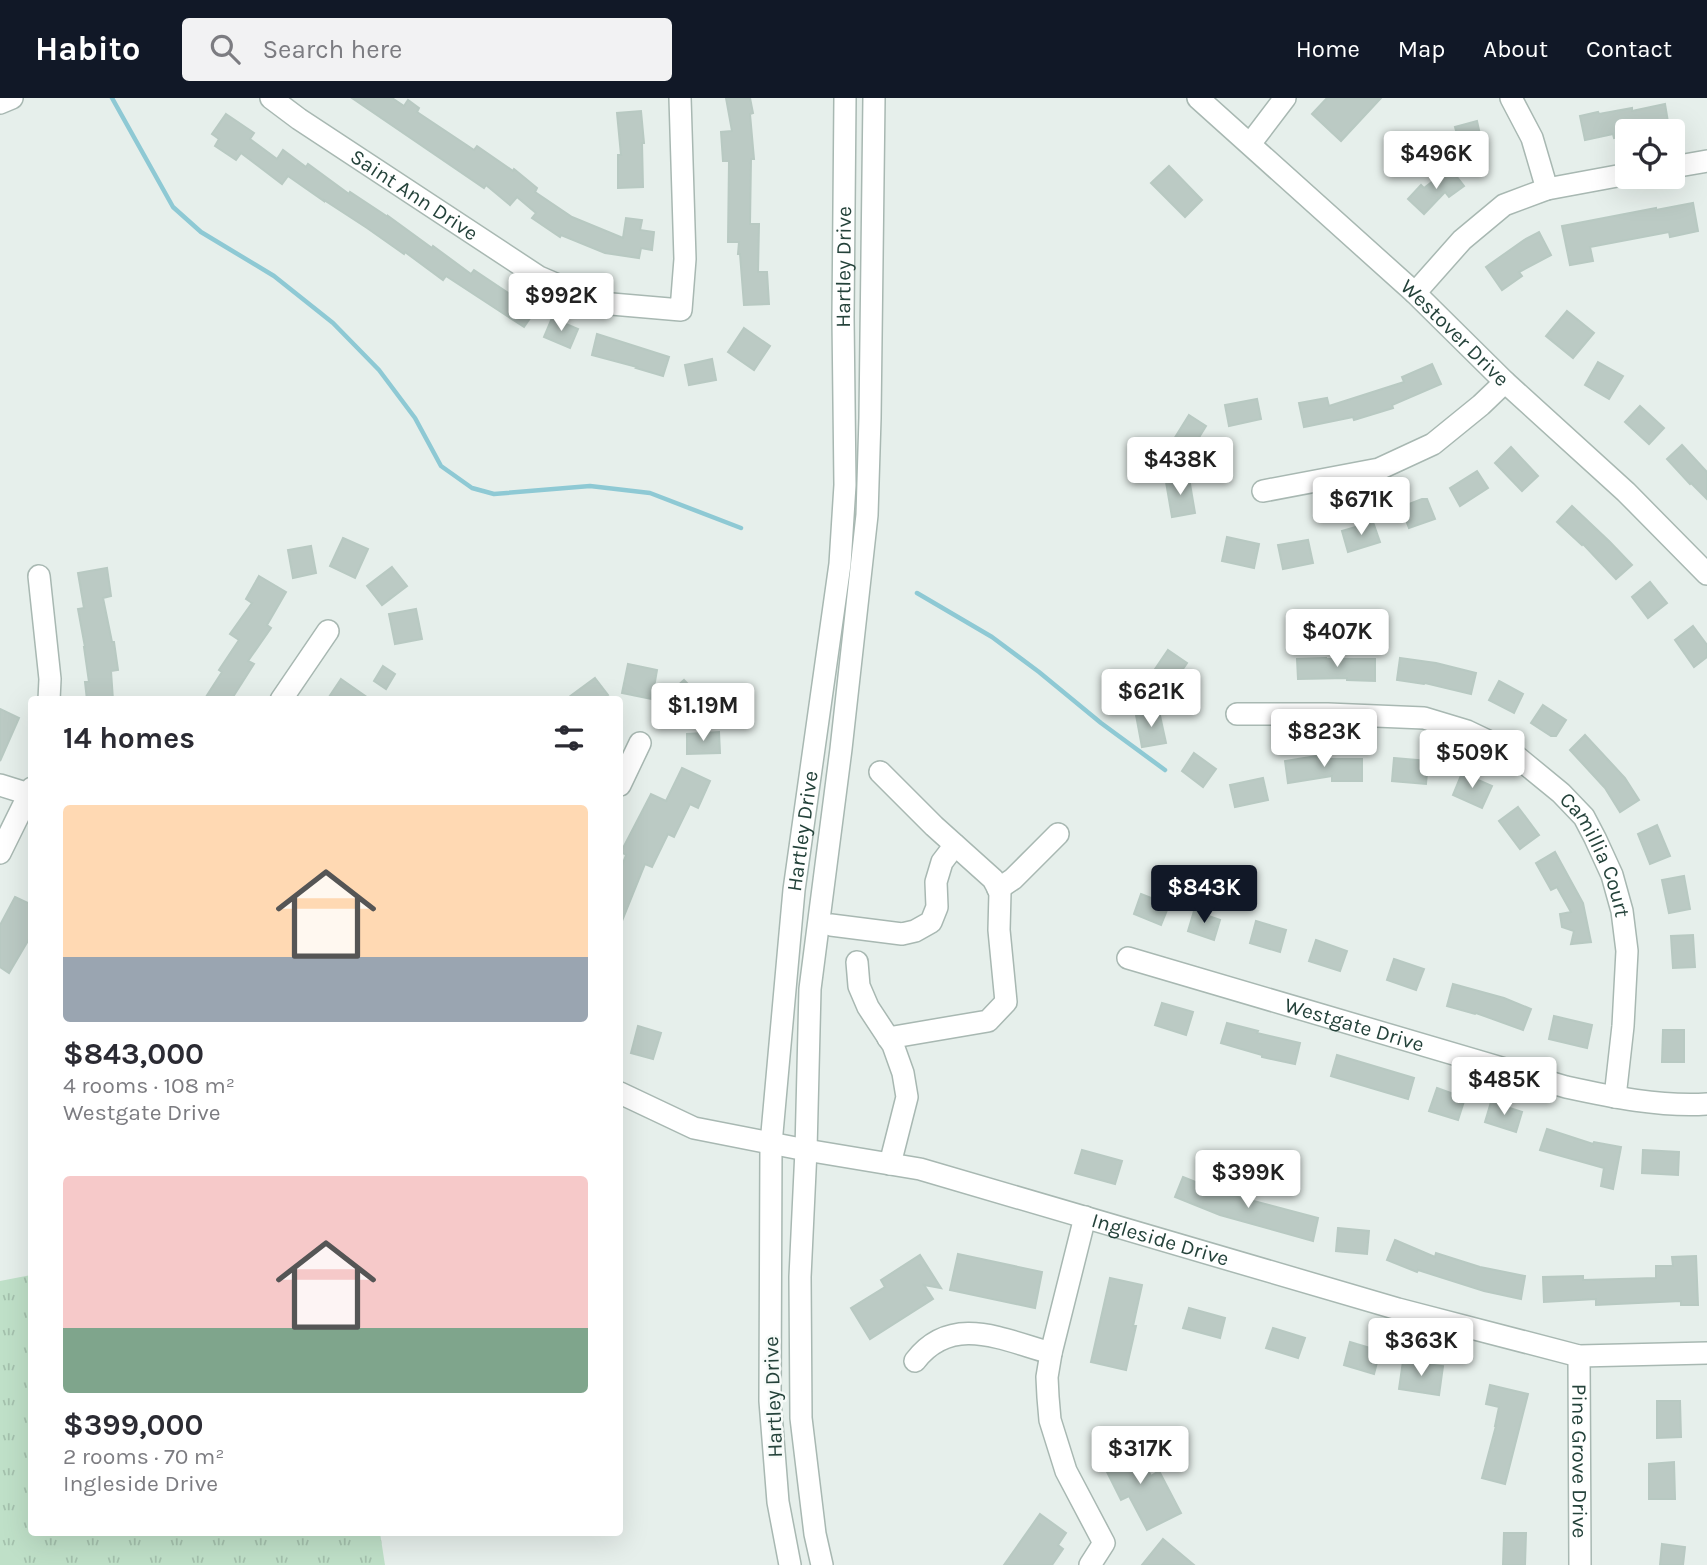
<!DOCTYPE html>
<meta charset="utf-8">
<style>
:root{--surface:#fff;--page:#f2f2f3;--text:#2b2b33;--muted:#7c7c81;--accent:#111827}
body{margin:0;font-family:Karla,sans-serif;background:var(--page);color:var(--text);height:100vh;display:flex;flex-direction:column;font-size:26px;white-space:nowrap}
*{box-sizing:border-box;margin:0}
p{font-size:23px;color:var(--muted)}
.icon{flex:none;width:38px;height:38px;fill:none;stroke:currentColor;stroke-width:2;stroke-linecap:round;stroke-linejoin:round}
.map{position:relative;flex:1;overflow:hidden}
.panel{position:absolute;left:28px;top:598px;width:595px;height:840px;display:flex;flex-direction:column;background:var(--surface);border-radius:7px;box-shadow:0 7px 28px #0002}
.panel>*{flex:none}
.buttons{position:absolute;left:1615px;top:21px;display:grid;gap:14px}
.buttons a{display:grid;place-items:center;width:70px;height:70px;border-radius:7px;background:var(--surface);box-shadow:0 7px 28px #0002;font-size:35px}
.price{position:absolute;translate:-50% -60px;padding:0 16px;border-radius:7px;background:#fff;color:#222;font-size:23px;line-height:46px;filter:drop-shadow(0 2px 4px #0008)}
.price::after{content:'';position:absolute;left:50%;top:42px;width:21px;height:16px;margin-left:-10px;background:inherit;clip-path:polygon(0 0,100% 0,50% 100%)}
.price.selected{background:var(--accent);color:#fff}
ul{padding:0;list-style:none}
li{display:grid;align-content:center;gap:14px;height:371px;padding:0 35px}
li span{display:grid;place-items:center;height:217px;border-radius:7px;color:#555}
li>.icon{margin-inline-start:auto}
span .icon{width:126px;height:126px;fill:#fffc;stroke-width:1}
li b{font-size:30px}
h2{display:flex;justify-content:space-between;align-items:center;height:84px;padding:0 35px;font-size:30px}
header{display:flex;align-items:center;gap:42px;box-sizing:border-box;height:98px;padding:0 35px;background:var(--accent);color:#fff}
header strong{font-size:33px}
nav{display:flex;gap:38px;margin-inline-start:auto;font-size:24px}
.search{width:490px;height:63px;background:var(--page);display:flex;align-items:center;gap:18px;box-sizing:border-box;padding:0 24px;border-radius:7px;color:var(--muted);font-size:26px}
.map>svg:first-child{display:block}
.park{fill:url(#park-tufts)}
.lines{fill:none;stroke-linecap:round;stroke-linejoin:round}
.stream{stroke:#8ec9d4;stroke-width:4.5}
.building{fill:#bbcac4;stroke:#b8c9c2;stroke-width:2}
.minor-casing{stroke:#a8b8b2;stroke-width:24}
.minor{stroke:#fff;stroke-width:21}
.labels{text-anchor:middle;dominant-baseline:central;stroke-width:5;stroke-linejoin:round;paint-order:stroke}
.street-label{font-size:21px;fill:#24423a;stroke:#f7fbf9}
</style>
<header>
<strong>Habito</strong>
<div class="search"><svg class="icon" aria-label="search" viewBox="0 0 24 24"><circle cx="10" cy="10" r="6"/><path d="M15 15l6 6"/></svg>Search here</div>
<nav><a>Home</a><a>Map</a><a>About</a><a>Contact</a></nav>
</header>
<div class="map">
<svg width="1707" height="1467" viewBox="0 0 1707 1467">
<defs>
<pattern id="park-tufts" width="24" height="20" patternUnits="userSpaceOnUse" patternTransform="scale(1.75)"><rect width="24" height="20" fill="#bfe0c8"/><path d="M3 7l-1-3M5 7V3M7 7l1-3M15 17l-1-3M17 17v-4M19 17l1-3" fill="none" stroke="#a4c1ad"/></pattern>
</defs>
<rect width="100%" height="100%" fill="#e6efeb"/>
<path class="park" d="M31,1177L32,1435H380L385,1467H0V1183Z"/>
<g class="lines">
<g class="stream">
<path d="M112,0L173,109L201,134L274,178L333,225L379,272L415,320L441,368L472,390L494,396L590,388L650,395L741,430"/>
<path d="M917,495L992,539L1039,574L1101,625L1165,672"/>
</g>
</g>
<g class="building">
<path d="M352,0H392L404,8L408,2L419,10L417,14L474,52L477,48L513,73L514,71L537,90L535,94L572,119L623,140L626,120L642,122L640,132L654,134L652,152L641,150L639,160L605,155L561,137L560,139L532,120L536,115L517,99L510,107L486,87L484,90Z"/>
<path d="M726,0H750L753,15L750,16L754,61H751L750,126H759L758,174H767L769,206L744,207L740,156H738L739,144H728L729,63H723L721,34L732,33Z"/>
<path d="M1327,0H1381L1341,43L1312,16Z"/>
<path d="M1665,6L1669,30L1652,33H1628V37L1614,40L1613,36L1585,42L1580,18L1598,14L1599,16L1632,10V13Z"/>
<path d="M641,13L644,45H642L643,89L618,90V57H621L617,15Z"/>
<path d="M226,16L254,35L250,41L277,61L283,52L306,69L308,66L349,96L350,94L388,119V118L432,150L433,148L471,176L474,172L535,213L524,229L446,178L443,182L405,154L404,156L367,130L324,102V103L288,78L282,86L241,55L236,62L215,48L219,41L212,36Z"/>
<path d="M1477,23L1481,41L1460,47L1455,29Z"/>
<path d="M1169,68L1202,102L1185,119L1151,85Z"/>
<path d="M1450,70L1464,88L1449,99L1445,94L1424,116L1408,101L1421,87L1424,90Z"/>
<path d="M1693,105L1698,133L1670,139L1669,134L1590,149L1593,163L1570,167L1562,128L1656,110V112Z"/>
<path d="M1539,134L1551,157L1519,174L1522,178L1502,192L1486,169L1524,142Z"/>
<path d="M1567,213L1594,235L1573,260L1546,238Z"/>
<path d="M552,220L578,231L570,250L544,239Z"/>
<path d="M744,230L770,248L754,272L728,254Z"/>
<path d="M597,236L669,259L663,278L636,270L637,269L592,257Z"/>
<path d="M712,261L716,282L689,287L685,267Z"/>
<path d="M1598,264L1623,278L1609,301L1585,287Z"/>
<path d="M1432,266L1441,286L1392,307L1393,310L1354,322L1353,319L1304,329L1299,305L1327,300L1329,308L1404,284L1402,279Z"/>
<path d="M1257,301L1261,321L1229,328L1225,307Z"/>
<path d="M1640,308L1664,330L1649,346L1625,324Z"/>
<path d="M1189,317L1206,328L1188,357L1171,346Z"/>
<path d="M1682,347L1707,374V401L1691,385L1690,386L1667,361Z"/>
<path d="M1511,349L1538,378L1522,393L1495,365Z"/>
<path d="M1477,373L1488,390L1460,408L1450,390Z"/>
<path d="M1189,380L1195,415L1172,419L1166,384Z"/>
<path d="M1422,401H1427L1435,421L1409,430L1401,409Z"/>
<path d="M1572,408L1610,444L1632,467L1616,481L1583,446L1582,447L1557,424Z"/>
<path d="M1373,424L1380,444L1348,454L1342,433Z"/>
<path d="M1227,439L1259,446L1254,470L1222,463Z"/>
<path d="M343,440L368,451L355,480L330,468Z"/>
<path d="M1308,442L1313,465L1283,471L1278,447Z"/>
<path d="M311,448L316,475L293,480L288,452Z"/>
<path d="M392,469L407,488L382,507L367,488Z"/>
<path d="M107,470L111,498L103,500L112,544H114L118,572L111,573L113,602H87L85,584H89L84,549H85L78,511L84,510L78,475Z"/>
<path d="M259,478L286,494L267,527L271,530L248,563L254,566L231,602H204L222,574L219,572L239,542L230,536L252,505L246,501Z"/>
<path d="M1650,484L1667,505L1648,520L1632,499Z"/>
<path d="M416,511L422,541L395,546L389,516Z"/>
<path d="M1693,528L1707,547V559L1694,569L1675,542Z"/>
<path d="M1168,552L1187,565L1166,596L1147,583Z"/>
<path d="M1326,560V561H1375V583L1347,582V580L1298,581L1297,561Z"/>
<path d="M1400,560L1436,565L1476,575L1471,596L1425,585L1424,586L1397,582Z"/>
<path d="M628,566L657,572L652,601L622,595Z"/>
<path d="M383,568L395,576L386,591L374,583Z"/>
<path d="M595,580L608,597L601,602H565Z"/>
<path d="M341,581L371,602H327Z"/>
<path d="M684,582L704,603L683,624L662,602Z"/>
<path d="M1499,583L1523,596L1514,615L1489,602Z"/>
<path d="M1543,607L1566,622L1556,638H1551L1531,625Z"/>
<path d="M0,611L19,620L0,663Z"/>
<path d="M1159,613L1166,645L1142,649L1136,617Z"/>
<path d="M719,634L720,655L687,656V636Z"/>
<path d="M1585,637L1625,680L1639,702L1620,714L1605,690L1570,652Z"/>
<path d="M1194,655L1216,671L1203,689L1182,673Z"/>
<path d="M1317,658V661H1362V683H1332V678L1288,685L1285,663Z"/>
<path d="M1394,660L1428,663L1426,686L1392,683Z"/>
<path d="M682,670L710,683L698,710L690,706L674,739L668,736L652,769L645,766L620,828V773L626,757L621,754L651,696L666,703Z"/>
<path d="M1462,675L1492,688L1482,710L1453,697Z"/>
<path d="M1263,680L1268,702L1235,709L1230,687Z"/>
<path d="M1518,709L1539,737L1520,751L1499,723Z"/>
<path d="M1657,727L1670,758L1650,766L1638,736Z"/>
<path d="M1555,754L1583,805L1591,844L1571,846L1574,833L1562,829L1560,816L1571,814L1557,789L1551,792L1536,765Z"/>
<path d="M1684,778L1690,811L1669,815L1662,782Z"/>
<path d="M1141,796L1169,807L1161,827L1134,816Z"/>
<path d="M15,799L32,807V836L9,875L0,869V827Z"/>
<path d="M1194,813L1220,822L1214,842L1188,833Z"/>
<path d="M1256,823L1286,832L1280,854L1250,845Z"/>
<path d="M1693,837L1695,869L1673,870L1671,838Z"/>
<path d="M1316,842L1347,853L1340,873L1309,863Z"/>
<path d="M1394,861L1424,871L1416,892L1387,882Z"/>
<path d="M1453,886L1504,900L1531,911L1523,932L1476,915L1475,916L1447,908Z"/>
<path d="M1162,905L1193,914L1186,937L1155,927Z"/>
<path d="M1554,918L1592,927L1587,950L1549,941Z"/>
<path d="M1227,925L1258,933L1257,935L1300,945L1295,966L1262,959V957L1221,945Z"/>
<path d="M638,928L661,935L653,961L631,955Z"/>
<path d="M1663,932H1684V964H1662Z"/>
<path d="M1337,957L1414,980L1408,1001L1331,978Z"/>
<path d="M1437,990L1465,1000L1458,1022L1429,1013Z"/>
<path d="M1491,1004L1522,1014L1516,1034L1485,1024Z"/>
<path d="M1547,1031L1593,1046L1594,1044L1621,1049L1613,1091L1601,1088L1604,1070L1540,1052Z"/>
<path d="M1082,1052L1122,1063L1115,1086L1075,1075Z"/>
<path d="M1643,1052L1679,1054L1678,1077L1642,1075Z"/>
<path d="M1183,1079L1230,1098L1231,1097L1318,1120L1313,1143L1220,1117L1175,1099Z"/>
<path d="M1338,1130L1369,1133L1367,1156L1336,1153Z"/>
<path d="M1395,1142L1435,1159L1436,1155L1480,1169L1525,1178L1521,1201L1484,1193L1418,1172L1417,1174L1387,1162Z"/>
<path d="M958,1156L1042,1174L1035,1210L950,1192Z"/>
<path d="M920,1157L941,1190L924,1187L933,1201L870,1241L851,1210L885,1189L881,1182Z"/>
<path d="M1696,1158L1698,1207H1681V1203L1596,1207V1201L1544,1204L1543,1179L1583,1178V1182L1656,1180V1168H1673L1672,1159Z"/>
<path d="M1110,1180L1142,1187L1133,1228H1136L1126,1272L1091,1264Z"/>
<path d="M1189,1210L1225,1220L1220,1240L1183,1230Z"/>
<path d="M1273,1230L1305,1240L1298,1260L1266,1250Z"/>
<path d="M1350,1244L1380,1253L1374,1276L1344,1267Z"/>
<path d="M1403,1263L1443,1268L1439,1297L1399,1291Z"/>
<path d="M1490,1287L1528,1296L1505,1386L1482,1380L1496,1328H1495L1499,1309L1486,1306Z"/>
<path d="M1657,1303H1680L1681,1339L1657,1340Z"/>
<path d="M1132,1342L1151,1378L1159,1373L1181,1415L1147,1432L1129,1398L1121,1402L1107,1374L1109,1373L1102,1358Z"/>
<path d="M1674,1364L1675,1401H1649V1366Z"/>
<path d="M1040,1416L1066,1435L1058,1447L1063,1451L1052,1467H1004Z"/>
<path d="M1504,1435H1526L1525,1467H1503Z"/>
<path d="M1163,1441L1194,1467H1142Z"/>
<path d="M1662,1446L1685,1449L1683,1467H1660Z"/>
</g>
<g class="lines">
<defs>
<g id="minor">
<path id="s1" d="M271,0L299,21L539,179L600,205L681,212L685,161L680,0"/>
<path id="s2" d="M1198,0L1415,195L1505,284L1626,394L1707,476"/>
<path d="M1511,0L1532,40L1547,91"/>
<path d="M0,5L12,0"/>
<path d="M1250,46L1285,0"/>
<path d="M1673,69L1707,63"/>
<path d="M1415,195L1462,142L1504,107L1547,91L1628,76"/>
<path d="M1263,393L1379,371L1433,346L1481,307L1505,284"/>
<path d="M39,478L50,581L49,602"/>
<path d="M281,602L328,533"/>
<path id="s3" d="M1237,616H1328L1424,620L1467,633L1511,654L1561,695L1584,719L1595,740L1612,777L1622,813L1627,853L1623,928L1615,999"/>
<path d="M880,674L934,728L993,781L1000,794L999,832L1006,904L988,923L888,940"/>
<path d="M0,687L32,697"/>
<path d="M620,687L640,645"/>
<path d="M0,755L32,690"/>
<path d="M998,791L1013,781L1058,736"/>
<path d="M831,827L902,836L915,833L931,824L937,809L936,784L942,764L955,747"/>
<path id="s4" d="M1128,860L1566,989C1612,999 1660,1009 1707,1006"/>
<path d="M857,864L859,888L868,909L893,947L903,975L907,999L890,1066"/>
<path id="s5" d="M620,995L694,1030L806,1052L920,1071L1398,1211L1579,1258L1707,1255"/>
<path d="M1085,1119L1051,1255L1047,1279L1048,1299L1050,1322L1066,1373L1104,1445L1090,1467"/>
<path id="s6" d="M1579,1258L1580,1467"/>
<path d="M915,1263C952,1215 1003,1242 1051,1255"/>
<path id="s7" d="M790,1467L778,1404L770,1303L771,1046L794,792L840,466L845,387L843,220L845,0"/>
<path d="M822,1467L815,1436L801,1320L800,1179L806,1052L810,891L841,651L867,417L870,320L874,0"/>
</g>
</defs>
<use href="#minor" class="minor-casing"/>
<use href="#minor" class="minor"/>
</g>
<g class="labels">
<g class="street-label">
<text stroke="none"><textPath href="#s1" startOffset="173">Saint Ann Drive</textPath></text>
<text stroke="none"><textPath href="#s7" startOffset="1304">Hartley Drive</textPath></text>
<text stroke="none"><textPath href="#s2" startOffset="348">Westover Drive</textPath></text>
<text stroke="none"><textPath href="#s7" startOffset="737">Hartley Drive</textPath></text>
<text stroke="none"><textPath href="#s3" startOffset="418">Camillia Court</textPath></text>
<text stroke="none"><textPath href="#s4" startOffset="236">Westgate Drive</textPath></text>
<text stroke="none"><textPath href="#s5" startOffset="562">Ingleside Drive</textPath></text>
<text transform="translate(773 1299) rotate(-92)">Hartley Drive</text>
<text stroke="none"><textPath href="#s6" startOffset="105">Pine Grove Drive</textPath></text>
</g>
</g>
</svg>
<div class="buttons">
<a><svg class="icon" aria-label="locate" viewBox="0 0 24 24"><circle cx="12" cy="12" r="6"/><path d="M12 2v4M12 18v4M2 12h4M18 12h4"/></svg></a>
</div>
<b class="price" style="left:1436px;top:93px">$496K</b>
<b class="price" style="left:561px;top:235px">$992K</b>
<b class="price" style="left:1180px;top:399px">$438K</b>
<b class="price" style="left:1361px;top:439px">$671K</b>
<b class="price" style="left:1337px;top:571px">$407K</b>
<b class="price" style="left:1151px;top:631px">$621K</b>
<b class="price" style="left:703px;top:645px">$1.19M</b>
<b class="price" style="left:1324px;top:671px">$823K</b>
<b class="price" style="left:1472px;top:692px">$509K</b>
<b class="price selected" style="left:1204px;top:827px">$843K</b>
<b class="price" style="left:1504px;top:1019px">$485K</b>
<b class="price" style="left:1248px;top:1112px">$399K</b>
<b class="price" style="left:1421px;top:1280px">$363K</b>
<b class="price" style="left:1140px;top:1388px">$317K</b>
<section class="panel">
<h2>14 homes<svg class="icon" aria-label="filters" viewBox="0 0 24 24"><path d="M4 7h16M4 17h16"/><circle cx="9" cy="7" r="2"/><circle cx="15" cy="17" r="2"/></svg></h2>
<ul>
<li><span style="background:linear-gradient(#ffd9b3 70%,#9aa5b1 0)"><svg class="icon" aria-label="home" viewBox="0 0 24 24"><path d="M3 11l9-7 9 7M6 9v11h12V9"/></svg></span><div><b>$843,000</b><p>4 rooms · 108 m²</p><p>Westgate Drive</p></div></li>
<li><span style="background:linear-gradient(#f6c9c9 70%,#7fa58c 0)"><svg class="icon" aria-label="home" viewBox="0 0 24 24"><path d="M3 11l9-7 9 7M6 9v11h12V9"/></svg></span><div><b>$399,000</b><p>2 rooms · 70 m²</p><p>Ingleside Drive</p></div></li>
</ul>
</section>
</div>
